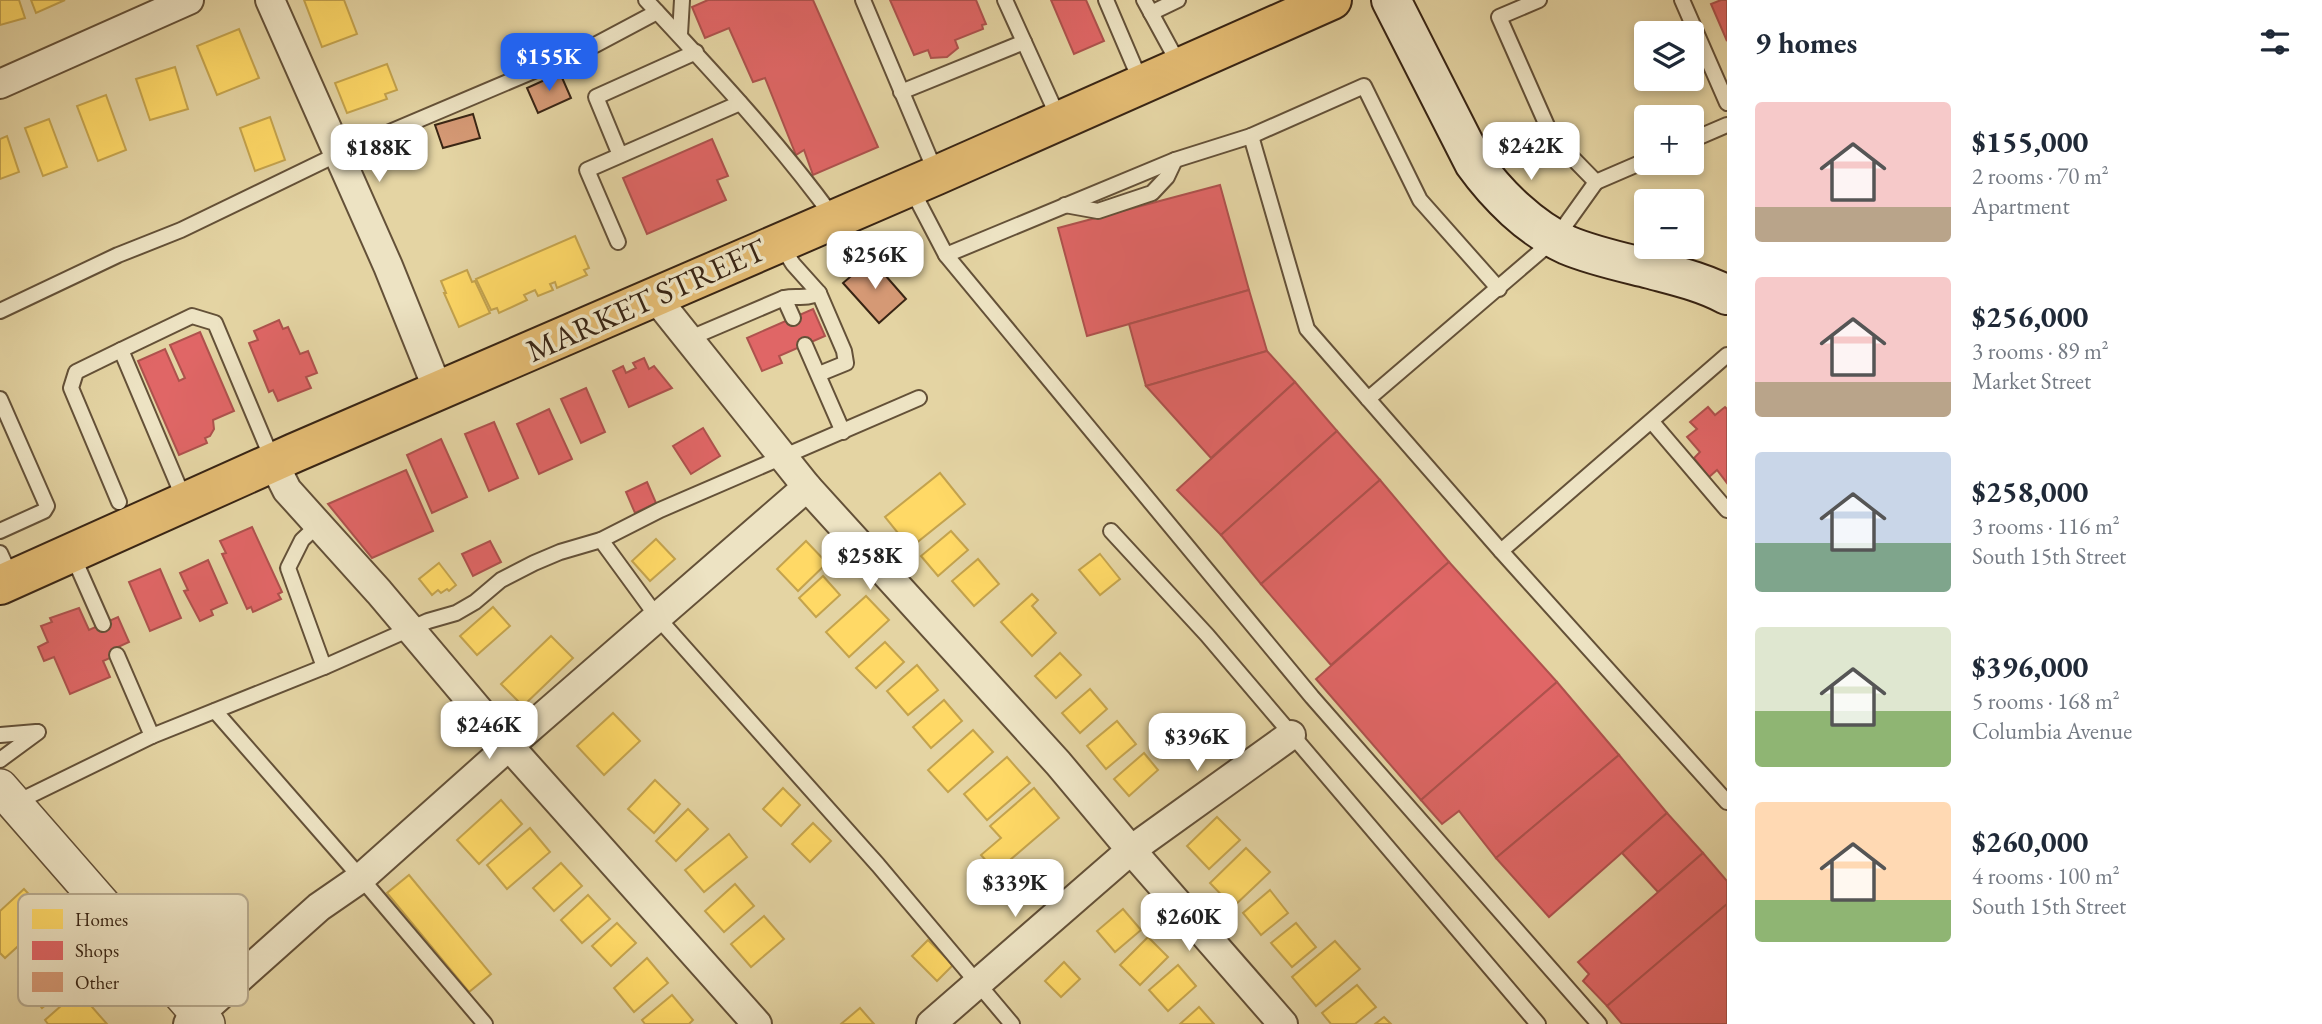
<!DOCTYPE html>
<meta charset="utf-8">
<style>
:root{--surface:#fff;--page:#f2f2f3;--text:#1f2937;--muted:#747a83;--accent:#2563eb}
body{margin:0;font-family:"EB Garamond",serif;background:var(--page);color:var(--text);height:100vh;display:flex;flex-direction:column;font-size:26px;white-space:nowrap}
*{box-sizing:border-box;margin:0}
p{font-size:23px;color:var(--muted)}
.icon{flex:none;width:38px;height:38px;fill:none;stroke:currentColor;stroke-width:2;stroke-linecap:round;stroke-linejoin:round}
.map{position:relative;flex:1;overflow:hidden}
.details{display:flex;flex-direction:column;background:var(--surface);width:595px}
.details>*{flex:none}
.tools{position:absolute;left:1634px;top:21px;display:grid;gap:14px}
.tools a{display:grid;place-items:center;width:70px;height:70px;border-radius:7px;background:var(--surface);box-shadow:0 4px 10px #0003;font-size:35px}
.price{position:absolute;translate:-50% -60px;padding:0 16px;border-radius:14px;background:#fff;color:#222;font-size:23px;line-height:46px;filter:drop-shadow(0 2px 4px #0008)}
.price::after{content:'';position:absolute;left:50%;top:42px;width:21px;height:16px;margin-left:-10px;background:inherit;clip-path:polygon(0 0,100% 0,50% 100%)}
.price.on{background:var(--accent);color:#fff}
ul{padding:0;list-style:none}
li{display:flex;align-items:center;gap:21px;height:175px;padding:0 28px}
li span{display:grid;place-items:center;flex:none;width:196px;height:140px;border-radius:7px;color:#555}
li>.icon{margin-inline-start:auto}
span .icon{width:84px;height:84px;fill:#fffc;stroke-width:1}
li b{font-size:30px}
h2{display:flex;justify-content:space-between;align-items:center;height:84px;padding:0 28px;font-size:30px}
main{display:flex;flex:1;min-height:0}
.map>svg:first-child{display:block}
.homes{fill:#ffd966;stroke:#c4a34d;stroke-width:2}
.shops{fill:#e06666;stroke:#ae524d;stroke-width:2}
.building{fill:#d59975;stroke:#392514;stroke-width:2}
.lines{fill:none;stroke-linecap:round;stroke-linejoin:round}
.service-casing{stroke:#645138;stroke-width:18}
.minor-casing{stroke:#645138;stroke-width:32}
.tertiary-casing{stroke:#645138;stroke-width:38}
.secondary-casing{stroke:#392514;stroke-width:42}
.primary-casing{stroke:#392514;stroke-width:42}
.service{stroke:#ede3c3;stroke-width:14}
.minor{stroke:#ede3c3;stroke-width:28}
.tertiary{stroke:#ede3c3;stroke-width:35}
.secondary{stroke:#ede3c3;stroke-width:38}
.primary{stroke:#e2ba72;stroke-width:38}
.labels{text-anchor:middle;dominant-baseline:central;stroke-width:7;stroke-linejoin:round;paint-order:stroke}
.street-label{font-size:32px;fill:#392514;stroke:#ede3c3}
.key{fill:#ede3c3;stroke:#b7aa8e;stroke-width:2}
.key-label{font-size:19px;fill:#392514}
</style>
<main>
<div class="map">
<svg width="1727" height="1024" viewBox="0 0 1727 1024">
<rect width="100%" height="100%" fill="#e4d4a3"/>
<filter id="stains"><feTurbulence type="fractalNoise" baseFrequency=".00286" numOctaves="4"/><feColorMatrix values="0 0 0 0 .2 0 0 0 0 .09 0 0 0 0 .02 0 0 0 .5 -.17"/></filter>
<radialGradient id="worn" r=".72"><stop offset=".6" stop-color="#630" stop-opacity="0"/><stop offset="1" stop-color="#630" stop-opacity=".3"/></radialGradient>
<g class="homes">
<path d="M0,0H19L25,18L0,25Z"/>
<path d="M31,0H65L36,13Z"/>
<path d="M304,0H344L357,34L322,47Z"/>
<path d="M239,29L259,78L217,95L197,46Z"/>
<path d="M387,64L397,90L385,94L387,99L347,113L335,83Z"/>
<path d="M175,67L188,109L150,120L136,79Z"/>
<path d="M106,95L126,150L98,161L77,106Z"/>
<path d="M270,117L285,160L255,171L240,128Z"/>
<path d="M49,119L67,167L43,176L25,128Z"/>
<path d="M7,136L19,172L0,179V139Z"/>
<path d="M575,236L589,268L584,270L587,275L557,288L555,282L550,284L553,290L538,296L535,290L524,295L527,300L499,313L497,308L491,310L476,279Z"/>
<path d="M467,270L472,282L475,281L490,313L459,327L444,293H446L441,281Z"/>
<path d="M940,473L965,504L910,548L885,517Z"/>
<path d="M951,531L968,550L938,576L921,556Z"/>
<path d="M656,539L675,559L650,581L632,561Z"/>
<path d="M806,541L827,563L798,591L777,569Z"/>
<path d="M1100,554L1120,579L1100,595L1079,570Z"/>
<path d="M978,559L999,584L974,606L952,581Z"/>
<path d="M439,563L456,585L449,591L447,589L441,593L438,590L432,595L419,579Z"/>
<path d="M823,576L840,595L816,617L799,598Z"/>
<path d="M1032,594L1038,600L1032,606L1056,633L1032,656L1001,622Z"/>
<path d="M866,596L889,620L849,657L826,632Z"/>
<path d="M493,607L510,626L477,655L460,636Z"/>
<path d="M551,636L573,658L523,706L501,684Z"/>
<path d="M885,642L904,662L876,688L856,668Z"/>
<path d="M1060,653L1081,675L1056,698L1035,676Z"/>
<path d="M917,665L938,690L908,715L887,691Z"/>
<path d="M1090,689L1107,709L1080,733L1062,713Z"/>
<path d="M944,700L962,721L931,748L913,727Z"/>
<path d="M613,713L640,741L604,775L577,746Z"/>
<path d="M1117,721L1136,744L1106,769L1087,746Z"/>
<path d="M973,730L993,752L948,792L928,770Z"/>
<path d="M1144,753L1158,770L1129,796L1114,779Z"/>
<path d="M1007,757L1030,783L987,820L964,794Z"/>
<path d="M655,780L680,804L654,833L628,809Z"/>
<path d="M783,788L800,805L781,826L763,809Z"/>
<path d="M1034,788L1059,818L996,872L981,855L1001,838L990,826Z"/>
<path d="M501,800L522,824L479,864L457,840Z"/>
<path d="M688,809L708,829L676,861L656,841Z"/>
<path d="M1217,817L1240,840L1209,869L1187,846Z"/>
<path d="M813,823L831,841L810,862L792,844Z"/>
<path d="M530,828L550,852L507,889L487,865Z"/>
<path d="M729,834L747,857L704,892L685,870Z"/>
<path d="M1246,848L1270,872L1233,907L1210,883Z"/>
<path d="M561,863L582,886L554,911L533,888Z"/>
<path d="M409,875L491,974L469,992L387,893Z"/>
<path d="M735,884L754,906L724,932L705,911Z"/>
<path d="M24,889L50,917L5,958L0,953V911Z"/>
<path d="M1270,890L1288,913L1261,935L1243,913Z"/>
<path d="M588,895L610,919L582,943L561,920Z"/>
<path d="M1123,909L1141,930L1115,952L1097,931Z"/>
<path d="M764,916L784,939L751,967L731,944Z"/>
<path d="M617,923L636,943L611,966L592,946Z"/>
<path d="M1296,923L1316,947L1292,967L1271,943Z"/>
<path d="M1148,937L1168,957L1140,985L1120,965Z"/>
<path d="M69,938L92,966L42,1008L19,980Z"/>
<path d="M928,940L953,965L937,981L912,956Z"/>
<path d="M1335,941L1360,969L1316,1006L1292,977Z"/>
<path d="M647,958L668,983L634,1012L614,988Z"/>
<path d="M1064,962L1080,979L1061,997L1045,981Z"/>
<path d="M1178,965L1196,986L1168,1011L1149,990Z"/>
<path d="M1357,985L1376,1007L1355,1024H1331L1322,1013Z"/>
<path d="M78,991L107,1024H48L45,1020Z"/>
<path d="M672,995L693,1020L689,1024H645L642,1020Z"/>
<path d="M1199,1007L1214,1024H1180Z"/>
<path d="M860,1008L874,1024H841Z"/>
<path d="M1384,1017L1391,1024H1375Z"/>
</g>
<g class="shops">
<path d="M708,0H813L878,147L813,175L804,150L796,155L765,78L753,82L729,28L705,38L692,7Z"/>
<path d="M890,0H976L986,24L982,25L983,29L955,40L958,48L947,57L931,58L928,50L914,55Z"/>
<path d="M1051,0H1086L1104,41L1074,54Z"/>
<path d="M1721,0H1727V41L1711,4Z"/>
<path d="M712,139L728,176L717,180L726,200L647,234L623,178Z"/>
<path d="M1220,185L1249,290L1087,336L1058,228Z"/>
<path d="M1249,290L1267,351L1146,386L1129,324Z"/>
<path d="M813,309L825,336L779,356L782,363L762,371L747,338Z"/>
<path d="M279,320L283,329L288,327L300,354L308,351L317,373L306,377L311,388L278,401L273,390L269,392L249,343L258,340L254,331Z"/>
<path d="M200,332L234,411L213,420L214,429L210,436L205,438L207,443L179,455L138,361L165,349L179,381L185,378L170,345Z"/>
<path d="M1267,351L1295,382L1211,458L1146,386Z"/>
<path d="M644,358L649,369L654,366L672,388L629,407L613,371L623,366L626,373L636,368L633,363Z"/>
<path d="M1295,382L1337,431L1221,535L1177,490Z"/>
<path d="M586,388L605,432L581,443L561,399Z"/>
<path d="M1708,407L1715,415L1725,407L1727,409V483L1717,470L1709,477L1694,458L1700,452L1687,437L1697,429L1690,422Z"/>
<path d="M549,409L572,459L539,474L517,424Z"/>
<path d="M494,422L518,478L489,491L465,434Z"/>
<path d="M703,428L720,456L691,474L673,446Z"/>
<path d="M1337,431L1380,480L1261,584L1221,535Z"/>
<path d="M441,439L467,497L432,513L407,455Z"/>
<path d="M406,470L433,531L372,558L328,504Z"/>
<path d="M1380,480L1449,562L1331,665L1261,584Z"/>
<path d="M647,482L656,503L635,513L626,492Z"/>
<path d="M252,527L282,592L278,594L281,599L253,612L251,607L247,609L222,554L226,553L220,541Z"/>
<path d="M490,541L501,562L473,576L462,554Z"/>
<path d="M208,560L227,603L211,610L213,615L200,621L184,591L188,590L180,573Z"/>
<path d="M1449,562L1557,682L1421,800L1316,679Z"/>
<path d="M160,569L181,618L150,631L129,582Z"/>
<path d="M79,608L89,630L118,617L129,642L118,647L121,653L103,661L110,677L70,694L54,657L44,661L38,647L48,642L41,626L52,622L50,618Z"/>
<path d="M1557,682L1619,755L1496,858L1459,811L1442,824L1421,800Z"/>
<path d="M1619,755L1667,813L1549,917L1496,858Z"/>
<path d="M1667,813L1703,853L1658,892L1622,853Z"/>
<path d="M1703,853L1727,881V904L1607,1006L1583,981L1589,974L1578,962Z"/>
<path d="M1727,904V1024H1622L1607,1006Z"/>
</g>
<g class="building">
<path d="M560,73L571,98L538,113L527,88Z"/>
<path d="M473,114L480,138L443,148L435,125Z"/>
<path d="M871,259L906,299L879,323L843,283Z"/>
</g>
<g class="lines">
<defs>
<g id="service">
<path d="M646,0C711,70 777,140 833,217"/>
<path d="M863,0L936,173"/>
<path d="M1005,0L1059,119"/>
<path d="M1106,0L1141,82"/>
<path d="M1144,0L1180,66"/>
<path d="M1539,0L1499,17L1552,137L1596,182L1647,160"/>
<path d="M1682,0L1727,103"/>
<path d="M1151,13L1178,0"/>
<path d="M680,34L682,0"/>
<path d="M901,92L1024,42"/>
<path d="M1251,136L1364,86L1420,200L1499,289"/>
<path d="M1692,140L1727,125"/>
<path d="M620,155L596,97L696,52"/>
<path d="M911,188L946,255L1175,160L1251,136L1307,329L1501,551L1727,802"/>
<path d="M1065,205L1098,211L1152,193L1167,177L1175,160"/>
<path d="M618,242L587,170L740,103"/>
<path d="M781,245L793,264L819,293L844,351L846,363L819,374"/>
<path d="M946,255L1312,697L1599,1024"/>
<path d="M784,298L793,318"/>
<path d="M0,311L118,255L181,230L338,154L595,45L657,12"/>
<path d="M688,339L784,298C797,295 805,300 819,293"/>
<path d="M805,345L843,432"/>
<path d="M0,399L47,506L44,511L0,531"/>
<path d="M1368,399L1556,238L1596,182"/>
<path d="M1652,422L1727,510"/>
<path d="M184,499L121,350L192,316L215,323L273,461"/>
<path d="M119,502L71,388L76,372L121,350"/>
<path d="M318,525L302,540L288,568L324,667"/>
<path d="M1111,531L1207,635L1538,1024"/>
<path d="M601,540L658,618L878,865L1012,1024"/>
<path d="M1501,551L1727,355"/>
<path d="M0,553L11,577"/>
<path d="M72,554L103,624"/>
<path d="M117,655L152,736"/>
<path d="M215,711L361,878L485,1024"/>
<path d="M0,735L36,732"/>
<path d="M0,760L38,732"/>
<path d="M15,803L152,736L324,667L428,621L456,613L475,602L501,580L534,563L560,552L601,540L660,510L919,398"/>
</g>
<g id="minor">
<path d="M270,0L388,266L438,390"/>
<path d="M0,84L189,0"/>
<path d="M655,297L807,487L1058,763L1131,850L1283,1024"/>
<path d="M273,462L287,490L379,592L509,746L757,1024"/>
<path d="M188,1024L319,907L361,878L509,746L807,487"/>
<path d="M931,1024L1131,850L1291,735"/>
</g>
<path id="tertiary" d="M0,787L207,1024"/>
<path id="secondary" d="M1391,0L1474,163C1497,195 1530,228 1567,245C1593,256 1622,262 1650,269C1676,276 1703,282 1727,295"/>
<path id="primary" d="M0,585L294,453L937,175L1332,0"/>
</defs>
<use href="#service" class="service-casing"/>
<use href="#minor" class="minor-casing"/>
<use href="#tertiary" class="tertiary-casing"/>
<use href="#secondary" class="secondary-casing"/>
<use href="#primary" class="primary-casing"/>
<use href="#service" class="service"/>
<use href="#minor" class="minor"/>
<use href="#tertiary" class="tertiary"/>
<use href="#secondary" class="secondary"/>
<use href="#primary" class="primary"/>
</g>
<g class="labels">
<g class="street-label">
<text transform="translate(646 300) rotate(-24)">MARKET STREET</text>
</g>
</g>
<rect x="18" y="894" width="230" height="112" rx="10" class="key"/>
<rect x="32" y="909" width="31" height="20" fill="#ffd966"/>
<rect x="32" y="941" width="31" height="19" fill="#e06666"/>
<rect x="32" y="972" width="31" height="20" fill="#d59975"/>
<g class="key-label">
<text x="75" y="926">Homes</text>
<text x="75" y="957">Shops</text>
<text x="75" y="989">Other</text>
</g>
<rect width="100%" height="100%" filter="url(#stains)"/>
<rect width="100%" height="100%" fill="url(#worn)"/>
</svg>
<div class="tools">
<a><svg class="icon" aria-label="layers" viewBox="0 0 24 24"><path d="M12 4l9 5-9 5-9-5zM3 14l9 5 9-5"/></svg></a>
<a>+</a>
<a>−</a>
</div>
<b class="price on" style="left:549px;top:93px">$155K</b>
<b class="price" style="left:1531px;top:182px">$242K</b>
<b class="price" style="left:379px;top:184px">$188K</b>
<b class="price" style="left:875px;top:291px">$256K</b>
<b class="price" style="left:870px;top:592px">$258K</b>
<b class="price" style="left:489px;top:761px">$246K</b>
<b class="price" style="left:1197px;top:773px">$396K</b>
<b class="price" style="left:1015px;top:919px">$339K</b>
<b class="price" style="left:1189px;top:953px">$260K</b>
</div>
<section class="details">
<h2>9 homes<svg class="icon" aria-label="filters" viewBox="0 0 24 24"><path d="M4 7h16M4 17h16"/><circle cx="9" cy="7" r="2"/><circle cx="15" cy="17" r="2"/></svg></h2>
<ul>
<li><span style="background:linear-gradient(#f6c9c9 75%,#b9a48a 0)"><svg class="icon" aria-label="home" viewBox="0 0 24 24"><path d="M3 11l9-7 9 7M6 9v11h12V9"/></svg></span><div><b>$155,000</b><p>2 rooms · 70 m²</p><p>Apartment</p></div></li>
<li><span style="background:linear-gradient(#f6c9c9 75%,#b9a48a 0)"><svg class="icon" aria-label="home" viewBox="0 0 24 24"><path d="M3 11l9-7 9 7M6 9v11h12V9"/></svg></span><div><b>$256,000</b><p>3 rooms · 89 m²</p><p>Market Street</p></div></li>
<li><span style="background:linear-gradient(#c9d6e8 65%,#7fa58c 0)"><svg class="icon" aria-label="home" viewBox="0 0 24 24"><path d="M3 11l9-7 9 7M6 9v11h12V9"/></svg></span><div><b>$258,000</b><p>3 rooms · 116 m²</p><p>South 15th Street</p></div></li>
<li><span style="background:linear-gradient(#dfe7d0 60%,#8fb573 0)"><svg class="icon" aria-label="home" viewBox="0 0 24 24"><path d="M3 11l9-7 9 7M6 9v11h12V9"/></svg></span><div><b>$396,000</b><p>5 rooms · 168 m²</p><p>Columbia Avenue</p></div></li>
<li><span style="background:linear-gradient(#ffd9b3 70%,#8fb573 0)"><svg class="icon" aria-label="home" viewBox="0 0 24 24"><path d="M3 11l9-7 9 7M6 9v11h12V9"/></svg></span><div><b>$260,000</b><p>4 rooms · 100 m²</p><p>South 15th Street</p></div></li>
</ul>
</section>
</main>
